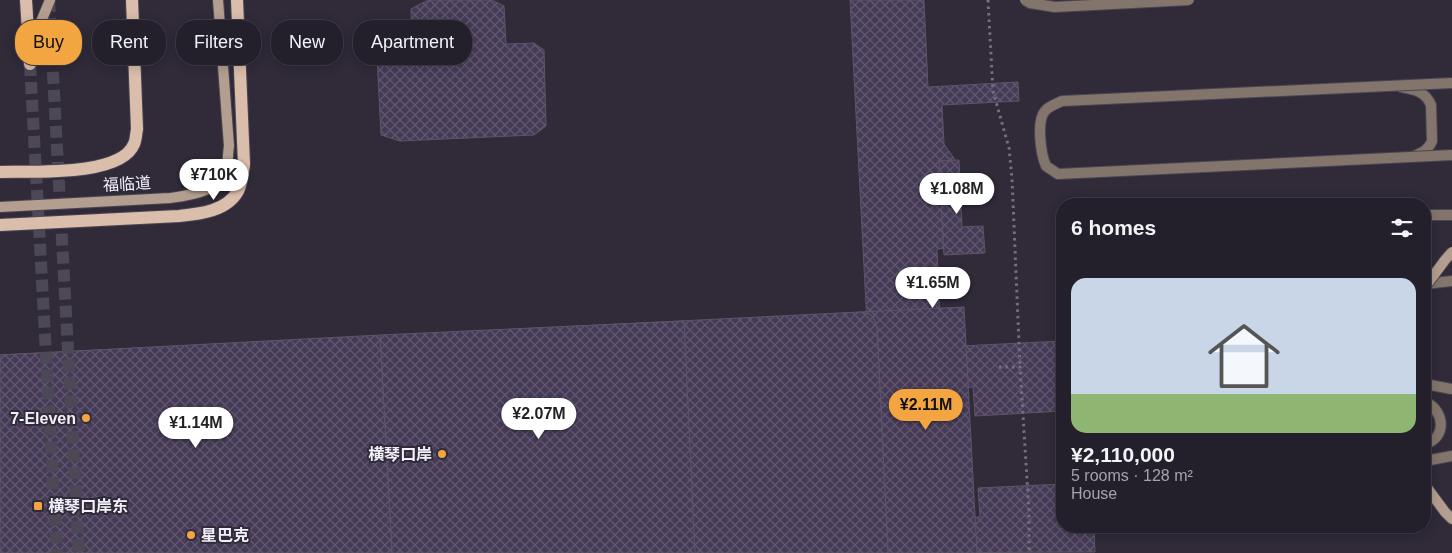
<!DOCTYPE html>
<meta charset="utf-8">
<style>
:root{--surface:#24202b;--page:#302d37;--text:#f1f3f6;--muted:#a3a3a9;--line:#413e47;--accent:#f2a541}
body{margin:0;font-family:Arial,"Noto Sans SC",sans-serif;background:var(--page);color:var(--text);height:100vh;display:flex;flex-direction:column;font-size:19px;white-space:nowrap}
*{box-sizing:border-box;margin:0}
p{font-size:16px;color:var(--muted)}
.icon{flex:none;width:28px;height:28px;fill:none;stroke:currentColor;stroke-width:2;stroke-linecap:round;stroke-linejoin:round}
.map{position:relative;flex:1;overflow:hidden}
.details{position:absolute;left:1056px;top:198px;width:375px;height:335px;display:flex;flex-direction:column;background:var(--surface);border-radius:20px;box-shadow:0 2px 12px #0003,0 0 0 1px var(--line)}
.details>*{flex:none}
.top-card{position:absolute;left:15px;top:20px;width:475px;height:45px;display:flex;gap:10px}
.price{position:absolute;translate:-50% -42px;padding:0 11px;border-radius:18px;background:#fff;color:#222;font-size:16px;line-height:32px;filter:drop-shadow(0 1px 2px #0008)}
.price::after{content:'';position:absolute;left:50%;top:30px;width:15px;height:11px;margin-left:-8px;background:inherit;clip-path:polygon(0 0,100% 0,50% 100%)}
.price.active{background:var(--accent);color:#111}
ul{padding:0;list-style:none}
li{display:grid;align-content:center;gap:10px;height:265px;padding:0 15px}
li span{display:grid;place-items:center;height:155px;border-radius:15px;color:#555}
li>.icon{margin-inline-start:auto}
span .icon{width:90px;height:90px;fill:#fffc;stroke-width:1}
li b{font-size:21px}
h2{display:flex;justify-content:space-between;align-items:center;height:60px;padding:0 15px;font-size:21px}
.tag{padding:0 18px;border-radius:20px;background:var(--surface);box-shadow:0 2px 12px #0003,0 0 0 1px var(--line);font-size:18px;line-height:45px}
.tag.active{background:var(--accent);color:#111}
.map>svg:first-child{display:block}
.building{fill:url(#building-cross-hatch);stroke:#5c5667}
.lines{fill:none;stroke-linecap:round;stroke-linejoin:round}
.primary-tunnel{stroke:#4d4856;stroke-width:12;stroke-dasharray:12 6;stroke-linecap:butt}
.lane-casing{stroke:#4b4654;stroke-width:12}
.secondary-casing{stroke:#4b4654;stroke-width:12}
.primary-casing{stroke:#4b4654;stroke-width:14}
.path{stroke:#75707e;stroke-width:3;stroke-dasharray:2.5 4;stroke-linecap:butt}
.lane{stroke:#83756c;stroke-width:10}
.secondary{stroke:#b49e8f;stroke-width:10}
.primary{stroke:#dabdaa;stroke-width:12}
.lane-bridge-casing{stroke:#4b4654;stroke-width:12;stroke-linecap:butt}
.secondary-bridge-casing{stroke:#4b4654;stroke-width:12;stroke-linecap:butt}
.primary-bridge-casing{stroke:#4b4654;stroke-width:14;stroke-linecap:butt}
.lane-bridge{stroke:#83756c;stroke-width:10}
.secondary-bridge{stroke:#b49e8f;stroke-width:10}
.primary-bridge{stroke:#dabdaa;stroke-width:12}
.poi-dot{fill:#f2a541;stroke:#302a39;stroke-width:2}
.labels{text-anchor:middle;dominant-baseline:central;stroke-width:4;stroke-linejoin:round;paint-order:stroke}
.street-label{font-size:16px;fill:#f3effa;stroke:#302a39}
.poi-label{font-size:16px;font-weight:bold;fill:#f3effa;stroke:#302a39;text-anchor:end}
</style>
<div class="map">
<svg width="1452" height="553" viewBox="0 0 1452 553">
<defs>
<pattern id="building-cross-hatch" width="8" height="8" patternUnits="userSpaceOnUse" patternTransform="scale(1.25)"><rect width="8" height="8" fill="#463b57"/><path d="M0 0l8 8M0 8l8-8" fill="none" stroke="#615870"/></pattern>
</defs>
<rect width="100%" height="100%" fill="#302a39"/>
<g class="building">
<path d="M428,0H492L504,6L506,44L534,43L544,50L546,126L534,135L400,141L381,135L377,56L393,46L412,45L411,9Z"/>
<path d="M850,0H924L928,87L1018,82L1019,101L942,105L944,144L958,164L961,229L966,228L967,247L937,249L941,347L1062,341V411L975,416L973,387L943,389L950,518L980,517L978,488L1062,484V526H1094L1095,552L879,553Z"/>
<path d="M959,160L962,227L983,226L985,253L944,255L939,161Z"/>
<path d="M964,307L977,553H888L877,327L873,317L869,314L859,312Z"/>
<path d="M859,312L869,314L873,317L877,327L888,553H0V355Z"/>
<path d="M684,321L695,553H392L380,335Z"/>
<path d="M380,335L392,553H0V355Z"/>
</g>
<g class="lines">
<g class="primary-tunnel">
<path d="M49,0L79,553"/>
<path d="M30,64L57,553"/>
</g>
<defs>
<g id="lane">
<path d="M1401,87C1414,89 1426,92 1431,105L1432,141C1428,151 1421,153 1412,157"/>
<path d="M1425,215H1452"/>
<path d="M1425,284L1452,281"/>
<path d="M1425,384L1452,389"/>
<path d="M1425,402C1445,410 1447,438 1425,444"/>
<path d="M1425,461L1452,456"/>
</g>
<g id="secondary">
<path d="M32,56L40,24L50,0"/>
<path d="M0,207L170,198C193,195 219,192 227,166C228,160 228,152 229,146L218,0"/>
<path d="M1425,485L1445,512L1452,519"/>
</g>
<path id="primary" d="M26,0L30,64"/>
</defs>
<use href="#lane" class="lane-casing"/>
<use href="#secondary" class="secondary-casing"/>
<use href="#primary" class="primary-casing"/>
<g class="path">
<path d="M988,0L993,91L1009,148L1012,178L1020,367"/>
<path d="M999,367H1020L1029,511V553"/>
</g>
<use href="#lane" class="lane"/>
<use href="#secondary" class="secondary"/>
<use href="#primary" class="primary"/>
<defs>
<g id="lane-bridge">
<path d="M1025,0L1030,3L1055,7L1189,0"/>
<path d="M1452,83L1062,101C1056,104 1049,106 1045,111C1036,121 1041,155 1046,166L1058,174L1452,155"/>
</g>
<path id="secondary-bridge" d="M1425,287L1445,260L1452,252"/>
<g id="primary-bridge">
<path d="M0,172C30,171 121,177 134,144C136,140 136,134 137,129L132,0"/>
<path d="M0,225L179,216C200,214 227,211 238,191C242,183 243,172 244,164L237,0"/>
</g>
</defs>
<use href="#lane-bridge" class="lane-bridge-casing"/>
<use href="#secondary-bridge" class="secondary-bridge-casing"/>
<use href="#primary-bridge" class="primary-bridge-casing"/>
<use href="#lane-bridge" class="lane-bridge"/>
<use href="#secondary-bridge" class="secondary-bridge"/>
<use href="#primary-bridge" class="primary-bridge"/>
</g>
<g class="poi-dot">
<circle cx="86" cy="418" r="5"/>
<circle cx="442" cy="454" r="5"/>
<rect x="33" y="501" width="10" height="10" rx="2.5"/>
<circle cx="191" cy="535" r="5"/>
</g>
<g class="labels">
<g class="street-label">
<text transform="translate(127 184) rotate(-3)">福临道</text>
</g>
<g class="poi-label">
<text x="76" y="418">7-Eleven</text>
<text x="432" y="454">横琴口岸</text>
<text x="48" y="506" text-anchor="start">横琴口岸东</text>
<text x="201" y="535" text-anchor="start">星巴克</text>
</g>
</g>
</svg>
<b class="price" style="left:214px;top:201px">¥710K</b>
<b class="price" style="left:957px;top:215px">¥1.08M</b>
<b class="price" style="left:933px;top:309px">¥1.65M</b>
<b class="price active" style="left:926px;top:431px">¥2.11M</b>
<b class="price" style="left:539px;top:440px">¥2.07M</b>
<b class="price" style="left:196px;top:449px">¥1.14M</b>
<div class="top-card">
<a class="tag active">Buy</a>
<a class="tag">Rent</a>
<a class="tag">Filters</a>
<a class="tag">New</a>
<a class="tag">Apartment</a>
</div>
<section class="details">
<h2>6 homes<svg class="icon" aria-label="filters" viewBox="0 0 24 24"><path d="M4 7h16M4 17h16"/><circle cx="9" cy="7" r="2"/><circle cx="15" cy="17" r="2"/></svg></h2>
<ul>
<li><span style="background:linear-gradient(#c9d6e8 75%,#8fb573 0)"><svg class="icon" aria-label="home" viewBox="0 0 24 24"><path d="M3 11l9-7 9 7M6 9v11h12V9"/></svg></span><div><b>¥2,110,000</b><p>5 rooms · 128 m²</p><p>House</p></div></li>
</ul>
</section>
</div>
